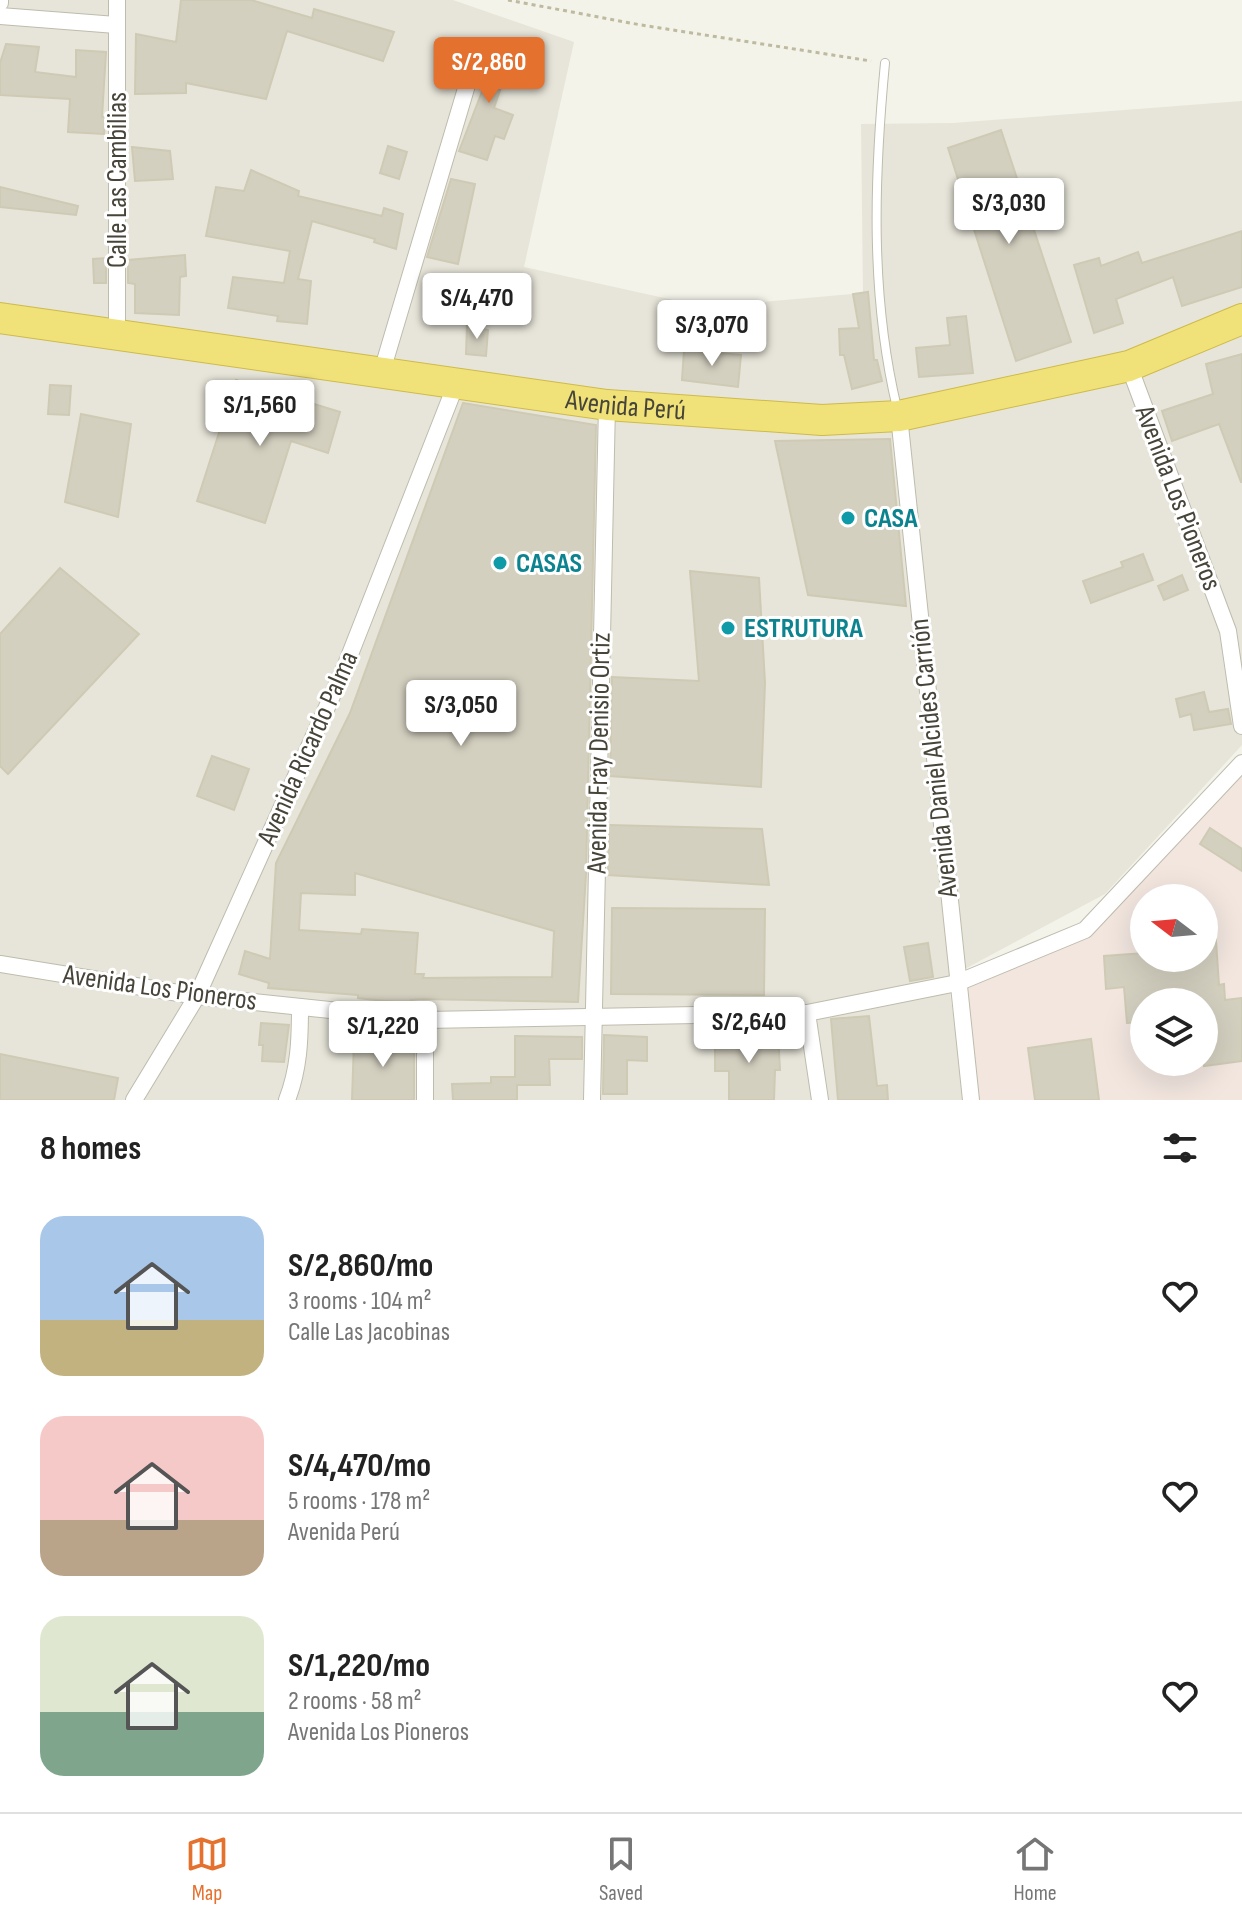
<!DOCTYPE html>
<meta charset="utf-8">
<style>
:root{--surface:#fff;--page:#f6f6f6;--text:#222;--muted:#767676;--line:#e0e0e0;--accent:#e5712f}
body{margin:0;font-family:"Sofia Sans Condensed",sans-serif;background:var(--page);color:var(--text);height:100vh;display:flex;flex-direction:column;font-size:30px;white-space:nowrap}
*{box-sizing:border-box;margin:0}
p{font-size:26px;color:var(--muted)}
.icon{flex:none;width:44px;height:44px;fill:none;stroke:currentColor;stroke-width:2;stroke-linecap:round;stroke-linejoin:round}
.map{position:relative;height:1100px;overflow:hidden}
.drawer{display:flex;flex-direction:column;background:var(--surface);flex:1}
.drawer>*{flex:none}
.needle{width:52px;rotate:286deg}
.controls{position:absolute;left:1130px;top:884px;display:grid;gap:16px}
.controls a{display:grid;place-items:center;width:88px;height:88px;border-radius:50%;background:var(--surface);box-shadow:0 8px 32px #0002;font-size:40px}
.price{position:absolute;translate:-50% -68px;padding:0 18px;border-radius:8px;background:#fff;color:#222;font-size:26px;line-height:52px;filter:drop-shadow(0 2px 4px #0008)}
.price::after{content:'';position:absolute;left:50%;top:48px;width:24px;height:18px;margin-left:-12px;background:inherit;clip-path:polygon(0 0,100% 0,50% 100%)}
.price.active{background:var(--accent);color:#fff}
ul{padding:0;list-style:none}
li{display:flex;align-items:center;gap:24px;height:200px;padding:0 40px}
li span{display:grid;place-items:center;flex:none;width:224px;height:160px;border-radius:24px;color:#555}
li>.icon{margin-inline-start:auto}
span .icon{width:96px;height:96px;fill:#fffc;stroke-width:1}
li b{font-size:34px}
h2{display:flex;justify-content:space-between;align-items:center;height:96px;padding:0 40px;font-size:34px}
.tabs{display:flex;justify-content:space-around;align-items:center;height:112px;border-top:2px solid var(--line);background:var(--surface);font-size:22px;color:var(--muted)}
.tabs a{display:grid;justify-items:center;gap:4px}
.tabs .active{color:var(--accent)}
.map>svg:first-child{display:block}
.residential{fill:#e7e5d9}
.medical{fill:#f2e6df;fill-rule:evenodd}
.building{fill:#d4d0c0;stroke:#cecab4;stroke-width:2;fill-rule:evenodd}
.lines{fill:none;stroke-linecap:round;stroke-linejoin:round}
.lane-casing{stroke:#bebcad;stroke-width:10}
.street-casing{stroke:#bebcad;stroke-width:18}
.highway-casing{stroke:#ceba49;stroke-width:32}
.path{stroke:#bebaa0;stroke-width:3;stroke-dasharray:4 4;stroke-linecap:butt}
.lane{stroke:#fff;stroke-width:8}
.street{stroke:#fff;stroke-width:16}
.highway{stroke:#f0e279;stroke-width:30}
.culture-dot{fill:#0f9aa8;stroke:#fff;stroke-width:3}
.labels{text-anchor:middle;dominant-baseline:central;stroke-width:6;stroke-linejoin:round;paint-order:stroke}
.street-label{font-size:28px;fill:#474439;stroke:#fff}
.culture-label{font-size:28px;font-weight:bold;fill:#0d838f;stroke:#fff;text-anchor:start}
</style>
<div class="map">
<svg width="1242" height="1100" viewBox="0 0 1242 1100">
<rect width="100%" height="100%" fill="#f3f3ea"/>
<path class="residential" d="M0,0H453L574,42L524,267L705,307L863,293L861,124L953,123L1242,101V745L1105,894L948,978L965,1100H0Z"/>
<path class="medical" d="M1242,763V1100H971L957,983L1085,930ZM1144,898H1204V958H1144ZM1144,1002H1204V1062H1144Z"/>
<g class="building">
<path d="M181,0H251L312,18L314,9L394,32L383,61L287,31L266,99L186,83V93L135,94L136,34L176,42Z"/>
<path d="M493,40L515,46L494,108L513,115L504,139L495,136L487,160L459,151L483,89L479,88Z"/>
<path d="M6,44L39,47L35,72L76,77V50L106,52L102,117H105L104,134L68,132L70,99L0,95V63Z"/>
<path d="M1001,130L1071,342L1016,361L948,148Z"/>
<path d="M388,146L407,152L399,179L380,173Z"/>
<path d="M132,147L170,151L173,179L135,181Z"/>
<path d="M251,170L299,191L298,196L382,216L384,208L403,214L396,249L374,242L375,239L312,221L298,279L311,281L307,324L277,321L278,316L228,308L233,277L284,283L290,251L206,236L216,187L244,191Z"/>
<path d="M451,179L475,184L458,264L427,257Z"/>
<path d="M0,187L78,206L76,215L0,207Z"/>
<path d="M1242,231V287L1182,306L1173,277L1116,299L1123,323L1094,333L1074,265L1099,258L1101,266L1138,252L1142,263Z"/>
<path d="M185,255L186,276L180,277L179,315L135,313V284L128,283V260Z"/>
<path d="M106,258V283H94L93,259Z"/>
<path d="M868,292L874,360H877L882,381L852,389L844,355H840L839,329L859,328L853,294Z"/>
<path d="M966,316L973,373L919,377L916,348L950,345L947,318Z"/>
<path d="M467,326L488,330L486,356L466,354Z"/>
<path d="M684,350L741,355L738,387L682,380Z"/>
<path d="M1242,354V482H1241L1219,424L1172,441L1162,411L1213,394L1206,364Z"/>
<path d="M236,380L340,412L328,453L291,441L265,523L197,501Z"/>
<path d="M50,385L71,386L69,415L48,414Z"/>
<path d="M463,403L596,425L586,874L578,1002L422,999L411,1000V1005H394V1002L358,998V995L268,988L269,983L239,974L245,951L270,959L276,863L350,713ZM355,873L554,931L552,977L423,978L424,974H415L418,933L362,929L361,934L299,930L301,893L355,895Z"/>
<path d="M81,414L131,424L118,517L65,502Z"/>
<path d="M890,439L906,606L808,595L775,441Z"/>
<path d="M1143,554L1153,580L1091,603L1083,581L1123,567L1121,562Z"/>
<path d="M60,568L139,634L8,774L0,766V634Z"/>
<path d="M690,571L759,578L765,683L761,787L610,776L612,677L699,681Z"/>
<path d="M1182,575L1188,590L1164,600L1158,586Z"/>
<path d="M1204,692L1209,712L1228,709L1231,724L1194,730L1191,714L1180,717L1176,699Z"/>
<path d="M212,756L249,769L234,810L197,796Z"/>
<path d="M609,825L762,829L769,885L608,875Z"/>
<path d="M1210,828L1242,849V871L1200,844Z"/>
<path d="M612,908L765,909L764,995L611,994Z"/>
<path d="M1204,926H1215L1219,985L1224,984L1225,1000L1242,998V1061L1204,1066V1002H1144V1022L1127,1023L1124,987L1106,989L1104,956L1144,953V958H1204Z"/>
<path d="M928,943L933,977L910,981L904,947Z"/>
<path d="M869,1016L877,1086L887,1085L888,1100H838L831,1019Z"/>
<path d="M261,1023L289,1025L284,1062L262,1061L263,1045H259Z"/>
<path d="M778,1033L780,1070H775L774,1100H729V1071H715V1037H761V1034Z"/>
<path d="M357,1034L389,1035V1039L414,1040V1100H352L354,1041H357Z"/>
<path d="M604,1035L647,1037V1061L627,1060V1094H603Z"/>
<path d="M515,1036L582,1037V1059H549L550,1085H517V1100H453L452,1084L491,1083V1077H515Z"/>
<path d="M1091,1039L1099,1100H1035L1028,1048Z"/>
<path d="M0,1054L118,1078L114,1100H0Z"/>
</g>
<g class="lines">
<defs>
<path id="lane" d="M885,63C874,178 870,295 897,408"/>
<g id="street">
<path d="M0,3V0"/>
<path d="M0,16L116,25"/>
<path d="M117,334V0"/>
<path d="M1129,366L1228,631L1242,726"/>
<path d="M382,371L473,65"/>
<path d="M899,416L971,1100"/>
<path d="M0,964L197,996L425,1020L807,1013L957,983L1085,930L1242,763"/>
<path d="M807,1013L820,1100"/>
<path d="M134,1100L197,996L345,667L456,384"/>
<path d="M287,1100C299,1069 300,1040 300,1007"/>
<path d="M425,1100V1020"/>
<path d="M592,1100L607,405"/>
</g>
<g id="highway">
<path id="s1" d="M0,318L607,405L822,420L899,416L1129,366L1242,319"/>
</g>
</defs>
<use href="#lane" class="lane-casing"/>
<use href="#street" class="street-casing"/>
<use href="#highway" class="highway-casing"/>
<path class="path" d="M508,0L641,25L871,61"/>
<use href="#lane" class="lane"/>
<use href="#street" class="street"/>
<use href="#highway" class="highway"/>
</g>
<g class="culture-dot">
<circle cx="848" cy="518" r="8"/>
<circle cx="500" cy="563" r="8"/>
<circle cx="728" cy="628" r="8"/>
</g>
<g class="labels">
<g class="street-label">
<text transform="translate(117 180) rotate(-90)">Calle Las Cambilias</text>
<text stroke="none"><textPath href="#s1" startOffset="632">Avenida Perú</textPath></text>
<text transform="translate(1178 498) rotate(69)">Avenida Los Pioneros</text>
<text transform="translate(308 748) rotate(-66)">Avenida Ricardo Palma</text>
<text transform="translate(599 753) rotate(-89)">Avenida Fray Denisio Ortiz</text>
<text transform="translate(934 758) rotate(-96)">Avenida Daniel Alcides Carrión</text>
<text transform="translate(160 988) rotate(8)">Avenida Los Pioneros</text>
</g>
<g class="culture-label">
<text x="864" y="518">CASA</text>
<text x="516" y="563">CASAS</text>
<text x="744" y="628">ESTRUTURA</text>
</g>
</g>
</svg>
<div class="controls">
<a><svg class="needle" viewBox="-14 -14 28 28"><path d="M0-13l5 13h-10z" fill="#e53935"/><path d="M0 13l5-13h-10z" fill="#767676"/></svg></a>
<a><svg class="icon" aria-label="layers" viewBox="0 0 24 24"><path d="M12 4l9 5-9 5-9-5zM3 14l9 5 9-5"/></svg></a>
</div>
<b class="price active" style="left:489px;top:105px">S/2,860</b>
<b class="price" style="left:1009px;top:246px">S/3,030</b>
<b class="price" style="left:477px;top:341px">S/4,470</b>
<b class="price" style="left:712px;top:368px">S/3,070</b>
<b class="price" style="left:260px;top:448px">S/1,560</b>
<b class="price" style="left:461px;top:748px">S/3,050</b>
<b class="price" style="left:749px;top:1065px">S/2,640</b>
<b class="price" style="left:383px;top:1069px">S/1,220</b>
</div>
<section class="drawer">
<h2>8 homes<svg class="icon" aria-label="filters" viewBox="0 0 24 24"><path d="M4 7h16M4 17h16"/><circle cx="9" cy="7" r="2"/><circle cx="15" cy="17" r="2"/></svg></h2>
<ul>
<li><span style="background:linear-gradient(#a9c7e8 65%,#c2b280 0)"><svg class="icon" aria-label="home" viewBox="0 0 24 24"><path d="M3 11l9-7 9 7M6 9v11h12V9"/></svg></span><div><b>S/2,860/mo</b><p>3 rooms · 104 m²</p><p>Calle Las Jacobinas</p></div><svg class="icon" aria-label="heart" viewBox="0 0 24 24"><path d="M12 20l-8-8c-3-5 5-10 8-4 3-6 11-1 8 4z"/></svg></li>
<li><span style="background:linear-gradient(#f6c9c9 65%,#b9a48a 0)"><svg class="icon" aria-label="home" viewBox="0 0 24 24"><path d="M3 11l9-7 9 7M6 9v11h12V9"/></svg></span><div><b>S/4,470/mo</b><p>5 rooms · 178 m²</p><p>Avenida Perú</p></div><svg class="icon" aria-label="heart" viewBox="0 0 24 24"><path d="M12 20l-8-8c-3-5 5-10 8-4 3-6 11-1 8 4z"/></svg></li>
<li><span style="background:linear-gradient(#dfe7d0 60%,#7fa58c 0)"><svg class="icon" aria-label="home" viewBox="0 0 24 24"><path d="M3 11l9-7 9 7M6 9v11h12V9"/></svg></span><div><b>S/1,220/mo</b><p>2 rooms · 58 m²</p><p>Avenida Los Pioneros</p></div><svg class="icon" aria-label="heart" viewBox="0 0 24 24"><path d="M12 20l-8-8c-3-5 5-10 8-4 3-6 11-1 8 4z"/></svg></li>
</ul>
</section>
<nav class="tabs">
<a class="active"><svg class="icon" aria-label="map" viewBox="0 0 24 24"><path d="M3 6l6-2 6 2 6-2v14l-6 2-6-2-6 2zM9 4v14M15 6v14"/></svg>Map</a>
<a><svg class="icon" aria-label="saved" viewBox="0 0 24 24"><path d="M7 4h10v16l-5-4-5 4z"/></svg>Saved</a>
<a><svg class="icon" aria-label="home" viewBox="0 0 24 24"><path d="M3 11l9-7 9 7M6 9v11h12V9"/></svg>Home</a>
</nav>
